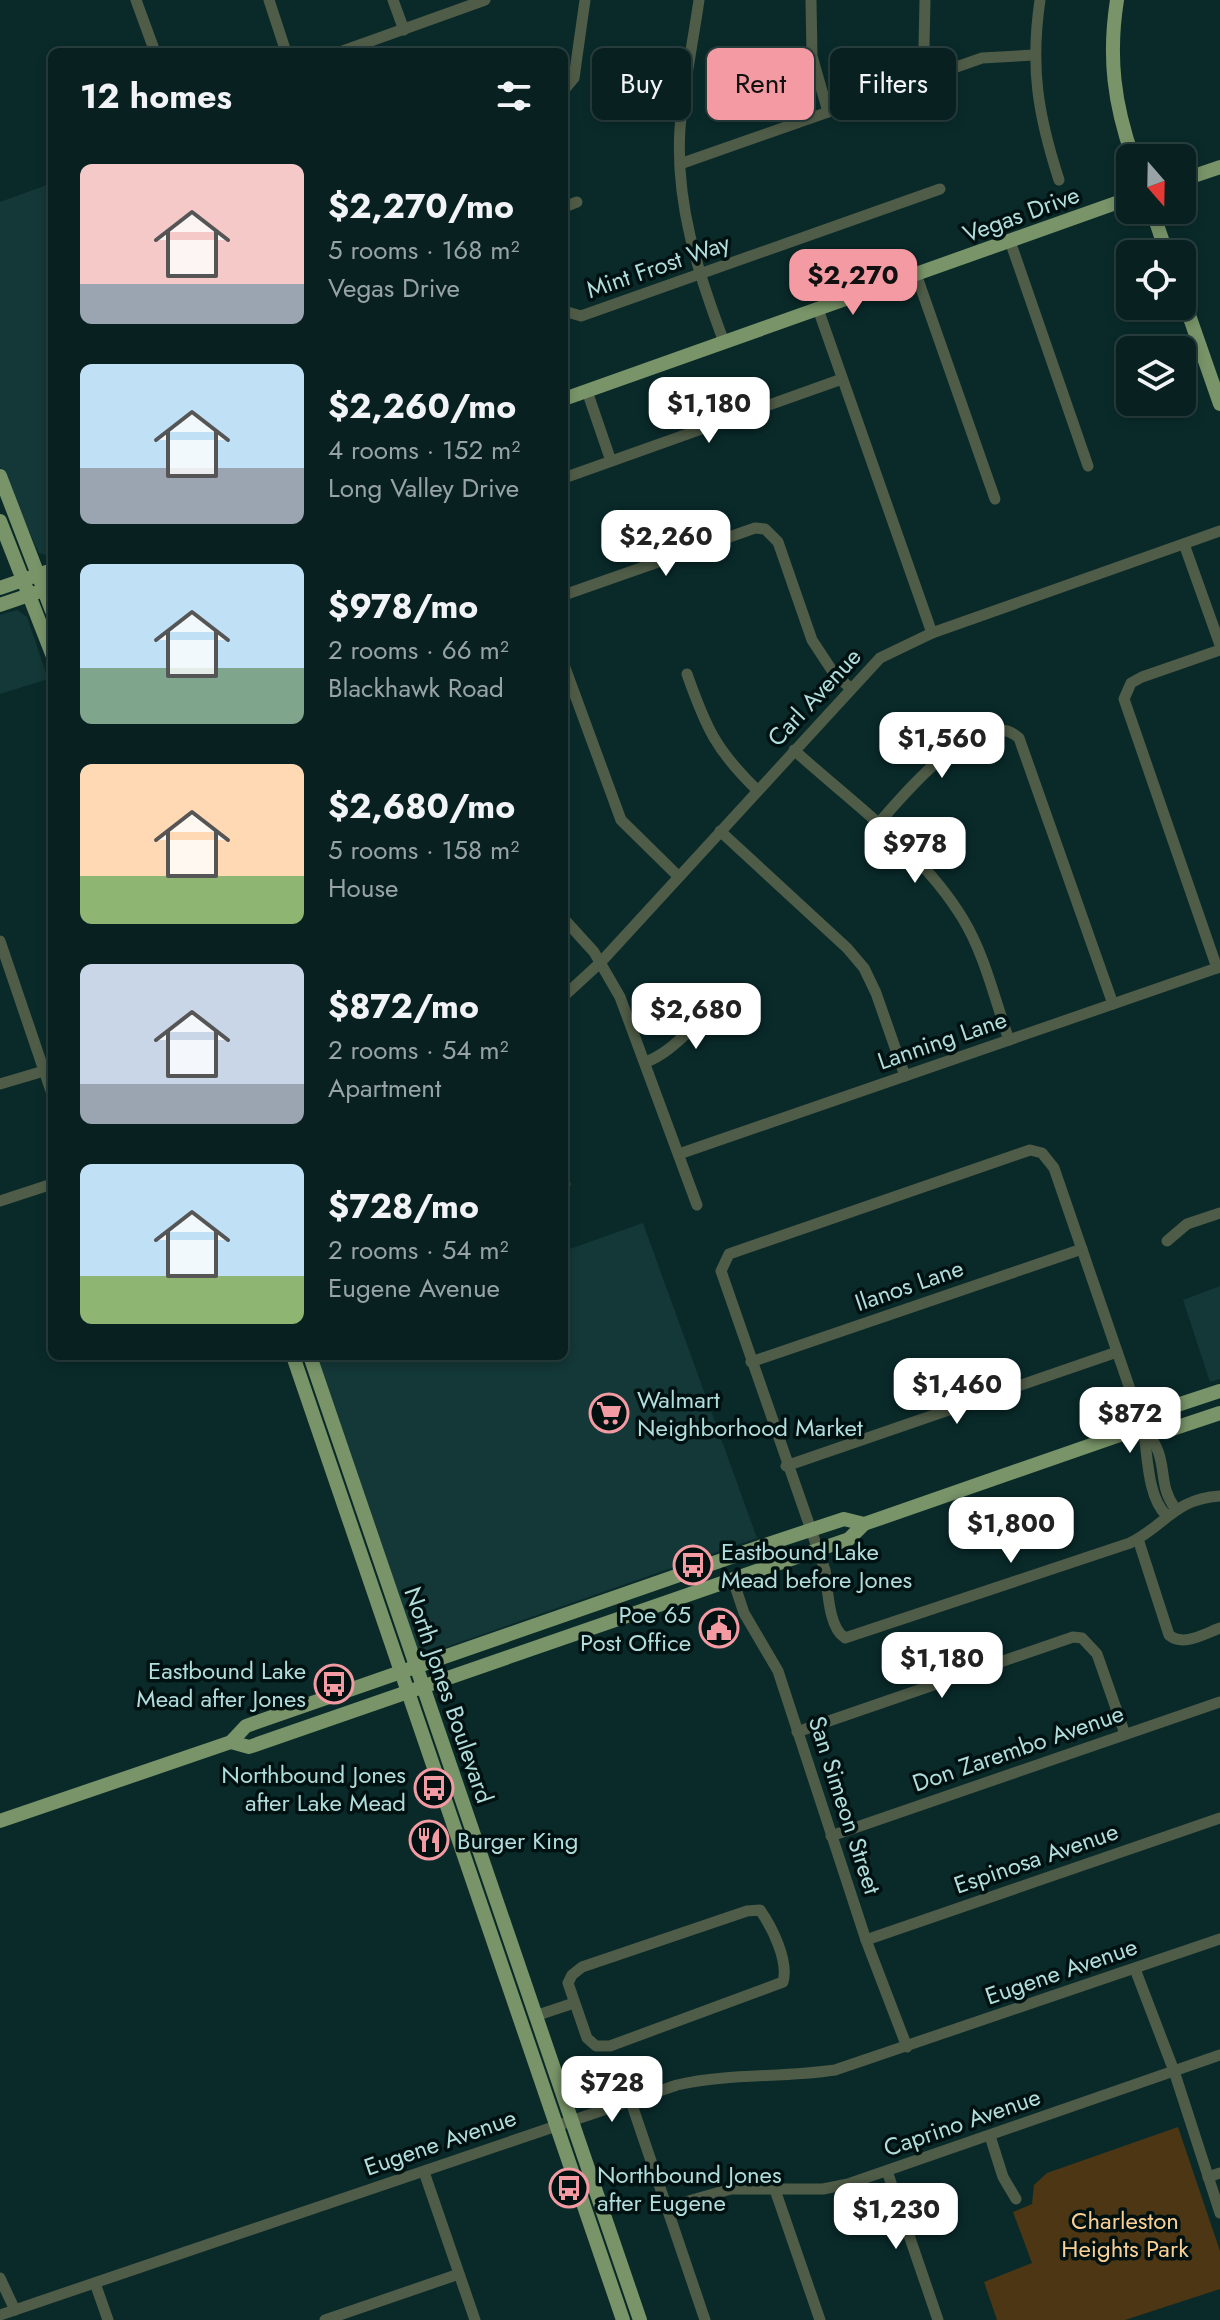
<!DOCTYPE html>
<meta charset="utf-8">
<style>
:root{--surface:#082020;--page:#112829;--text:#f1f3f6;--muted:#98a3a5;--line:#293e3e;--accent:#f49aa2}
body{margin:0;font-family:Jost,sans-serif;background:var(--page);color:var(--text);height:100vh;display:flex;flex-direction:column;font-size:30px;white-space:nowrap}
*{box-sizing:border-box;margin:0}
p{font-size:26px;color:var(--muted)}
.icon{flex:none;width:44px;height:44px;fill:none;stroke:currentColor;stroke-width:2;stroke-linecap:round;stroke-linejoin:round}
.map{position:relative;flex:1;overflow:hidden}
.drawer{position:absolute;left:48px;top:48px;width:520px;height:1312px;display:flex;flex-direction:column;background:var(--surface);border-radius:12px;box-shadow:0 4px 12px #0003,0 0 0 2px var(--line)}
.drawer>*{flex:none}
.banner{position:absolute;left:592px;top:48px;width:508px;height:72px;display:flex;gap:16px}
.needle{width:52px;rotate:160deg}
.fabs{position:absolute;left:1116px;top:144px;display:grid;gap:16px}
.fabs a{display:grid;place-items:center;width:80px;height:80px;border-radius:12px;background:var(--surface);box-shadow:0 4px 12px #0003,0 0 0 2px var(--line);font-size:40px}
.price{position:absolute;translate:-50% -68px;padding:0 18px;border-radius:16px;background:#fff;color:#222;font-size:26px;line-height:52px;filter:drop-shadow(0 2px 4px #0008)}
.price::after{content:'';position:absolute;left:50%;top:48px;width:24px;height:18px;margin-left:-12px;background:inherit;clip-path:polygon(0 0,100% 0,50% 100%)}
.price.active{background:var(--accent);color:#111}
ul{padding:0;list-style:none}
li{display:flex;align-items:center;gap:24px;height:200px;padding:0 32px}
li span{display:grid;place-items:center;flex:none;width:224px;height:160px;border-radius:12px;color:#555}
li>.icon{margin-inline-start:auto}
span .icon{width:96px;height:96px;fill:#fffc;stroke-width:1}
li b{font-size:34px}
h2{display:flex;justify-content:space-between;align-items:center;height:96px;padding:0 32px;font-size:34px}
.tag{padding:0 28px;border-radius:12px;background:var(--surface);box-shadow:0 4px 12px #0003,0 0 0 2px var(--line);font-size:28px;line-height:72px}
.tag.active{background:var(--accent);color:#111}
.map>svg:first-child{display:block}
.built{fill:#143737}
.green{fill:#4c3614}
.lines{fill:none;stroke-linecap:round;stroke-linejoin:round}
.minor{stroke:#4f5c47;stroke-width:11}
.major{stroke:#789468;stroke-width:14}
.labels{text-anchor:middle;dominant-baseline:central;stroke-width:7;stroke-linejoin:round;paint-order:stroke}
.street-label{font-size:24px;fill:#b1dddb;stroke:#011}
.poi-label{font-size:24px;fill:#b1dddb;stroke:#011;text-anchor:start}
.park-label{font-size:24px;fill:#fbcf94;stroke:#011}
</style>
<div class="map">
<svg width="1220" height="2320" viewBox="0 0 1220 2320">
<rect width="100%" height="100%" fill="#0a2a2a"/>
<g class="built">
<path d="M52,183V557L39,553L0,467V202Z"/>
<path d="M17,610L27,617L48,679L0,694V615Z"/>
<path d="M643,1223L757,1538L432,1652H421L417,1650L317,1356H564V1251Z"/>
<path d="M1220,1286V1379L1210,1382L1183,1300Z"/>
</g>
<path class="green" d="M1178,2127L1220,2251V2289L1125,2320H997L984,2282L1032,2263L1013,2212L1032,2204L1034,2185L1047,2173Z"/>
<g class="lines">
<g class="minor">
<path d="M136,0L155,52"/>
<path d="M269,0L286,52"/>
<path d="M393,0L404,30"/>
<path d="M699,0C693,42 684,85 680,128C675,203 698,273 724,342"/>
<path d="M811,0L812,56L828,112"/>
<path d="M925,0L924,47L934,75"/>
<path d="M1040,0C1030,68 1038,115 1059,180"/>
<path d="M340,52L485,0"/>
<path d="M564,90L574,78L585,0"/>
<path d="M680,164L982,58L1034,55"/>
<path d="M564,207L577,202"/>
<path d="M1010,241L1088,466"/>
<path d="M916,274L995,499"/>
<path d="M818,309L932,633"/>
<path d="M564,311L581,316L940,189"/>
<path d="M587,391L611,461"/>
<path d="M564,478L842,379"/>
<path d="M1184,544L1220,645"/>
<path d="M564,595L755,528L765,529L778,542L812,640L833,672L850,688"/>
<path d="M564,665L621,820L679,877"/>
<path d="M687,674C706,728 716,750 757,790"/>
<path d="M794,750C851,802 923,852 963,919C985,955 995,1001 1009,1040"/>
<path d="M877,825C901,798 979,701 1019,738L1113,1004"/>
<path d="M720,831L847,948L864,968L876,993L905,1076"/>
<path d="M564,919L594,952L620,997L697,1205"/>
<path d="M0,941L52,1094"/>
<path d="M1217,968L1124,699L1131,683L1142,677L1220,650"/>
<path d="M564,996L600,963L880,658L932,633L1220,531"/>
<path d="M646,1062C682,1048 697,1012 733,1004"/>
<path d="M0,1084L44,1071"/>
<path d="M679,1154L1220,967"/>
<path d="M564,1182L565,1184"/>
<path d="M0,1201L52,1184"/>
<path d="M1167,1241L1187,1224L1220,1213"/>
<path d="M751,1362L1082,1249"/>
<path d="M1144,1428C1172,1461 1155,1481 1175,1508"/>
<path d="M786,1466L1117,1352"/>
<path d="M1166,1515C1147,1496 1148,1456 1143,1427L1054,1168L1042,1153L1030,1150L729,1254L721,1271L825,1570C828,1589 828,1627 845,1638L1130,1543C1166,1525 1174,1499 1220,1496"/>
<path d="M1138,1539L1169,1635C1183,1647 1204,1634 1220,1628"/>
<path d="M733,1580L744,1613L778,1671L866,1940L907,2047"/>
<path d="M797,1732L1073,1637L1082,1638L1097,1654L1125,1734"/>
<path d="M831,1836L1220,1702"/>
<path d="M760,1910C772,1927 789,1961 783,1982L610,2046H596L587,2038L568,1983L572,1975L582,1967L747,1911Z"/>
<path d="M866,1940L1220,1818"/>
<path d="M1135,1969L1174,2071L1220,2213"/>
<path d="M535,2016L574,2003"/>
<path d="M630,2099L705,2320"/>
<path d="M990,2136L1003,2177L1016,2199"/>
<path d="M887,2171L938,2320"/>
<path d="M424,2172L475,2320"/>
<path d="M1208,2177L1220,2173"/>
<path d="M774,2187L820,2320"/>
<path d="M667,2207L731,2189H823L848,2184L1220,2055"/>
<path d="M0,2278L15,2310"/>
<path d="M95,2283L108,2320"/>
<path d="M0,2315L677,2085C729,2073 782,2078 835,2070L1220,1939"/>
<path d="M325,2320L459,2274"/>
</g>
<g class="major">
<path d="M1117,0C1108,57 1114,104 1133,158"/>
<path d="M1182,180L1220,167"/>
<path d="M1152,210L1167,254"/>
<path d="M1182,295L1220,404"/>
<path d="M564,399L1130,198"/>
<path d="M0,476L52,611"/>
<path d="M0,521L52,654"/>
<path d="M0,588L52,570"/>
<path d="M0,605L38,592"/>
<path d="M293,1356L623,2320"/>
<path d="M310,1356L640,2320"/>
<path d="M1143,1427L1166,1431L1220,1413"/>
<path d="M231,1742L249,1747L849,1539L864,1524L1143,1427L1156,1412L1220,1391"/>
<path d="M0,1821L231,1742L246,1726L774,1542L844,1519L864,1524"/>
</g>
</g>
<defs>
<symbol id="supermarket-ring" viewBox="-11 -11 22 22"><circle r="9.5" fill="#011" stroke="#f49aa2" stroke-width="1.5"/><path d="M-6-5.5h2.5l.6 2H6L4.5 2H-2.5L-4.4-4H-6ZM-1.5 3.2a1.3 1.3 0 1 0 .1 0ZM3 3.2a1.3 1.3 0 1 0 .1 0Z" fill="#f49aa2"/></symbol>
<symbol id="bus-ring" viewBox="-11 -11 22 22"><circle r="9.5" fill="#011" stroke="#f49aa2" stroke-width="1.5"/><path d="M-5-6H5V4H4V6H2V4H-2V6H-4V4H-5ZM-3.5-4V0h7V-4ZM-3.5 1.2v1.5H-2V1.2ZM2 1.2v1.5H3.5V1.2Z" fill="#f49aa2"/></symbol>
<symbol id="civic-ring" viewBox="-11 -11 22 22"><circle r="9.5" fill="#011" stroke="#f49aa2" stroke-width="1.5"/><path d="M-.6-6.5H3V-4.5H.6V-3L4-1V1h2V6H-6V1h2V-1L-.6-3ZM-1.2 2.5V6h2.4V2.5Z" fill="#f49aa2"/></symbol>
<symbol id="restaurant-ring" viewBox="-11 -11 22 22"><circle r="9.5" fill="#011" stroke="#f49aa2" stroke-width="1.5"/><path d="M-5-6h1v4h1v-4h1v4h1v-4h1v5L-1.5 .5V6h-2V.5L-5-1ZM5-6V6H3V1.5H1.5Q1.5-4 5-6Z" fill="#f49aa2"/></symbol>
</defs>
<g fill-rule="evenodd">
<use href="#supermarket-ring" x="587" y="1391" width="44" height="44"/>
<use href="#bus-ring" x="671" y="1543" width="44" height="44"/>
<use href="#civic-ring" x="697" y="1606" width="44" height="44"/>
<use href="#bus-ring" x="312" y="1662" width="44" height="44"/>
<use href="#bus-ring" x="412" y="1766" width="44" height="44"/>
<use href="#restaurant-ring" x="407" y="1818" width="44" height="44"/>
<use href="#bus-ring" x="547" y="2166" width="44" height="44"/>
</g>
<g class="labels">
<g class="street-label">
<text transform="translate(1021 214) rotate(-20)">Vegas Drive</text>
<text transform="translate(658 266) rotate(-19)">Mint Frost Way</text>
<text transform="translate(814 697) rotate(-47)">Carl Avenue</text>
<text transform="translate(942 1040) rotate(-19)">Lanning Lane</text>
<text transform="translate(909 1285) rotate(-19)">Ilanos Lane</text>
<text transform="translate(449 1695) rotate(71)">North Jones Boulevard</text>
<text transform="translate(1018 1748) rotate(-19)">Don Zarembo Avenue</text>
<text transform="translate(845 1805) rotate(72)">San Simeon Street</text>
<text transform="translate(1036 1858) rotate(-19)">Espinosa Avenue</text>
<text transform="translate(1061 1971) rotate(-19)">Eugene Avenue</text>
<text transform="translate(962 2122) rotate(-19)">Caprino Avenue</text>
<text transform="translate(440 2142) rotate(-19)">Eugene Avenue</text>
</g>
<g class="poi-label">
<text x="637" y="1399">Walmart<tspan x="637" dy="28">Neighborhood Market</tspan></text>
<text x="721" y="1551">Eastbound Lake<tspan x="721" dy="28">Mead before Jones</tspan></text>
<text x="691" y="1614" text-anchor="end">Poe 65<tspan x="691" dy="28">Post Office</tspan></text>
<text x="306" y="1670" text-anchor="end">Eastbound Lake<tspan x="306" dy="28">Mead after Jones</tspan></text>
<text x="406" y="1774" text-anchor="end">Northbound Jones<tspan x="406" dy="28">after Lake Mead</tspan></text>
<text x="457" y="1840">Burger King</text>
<text x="597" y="2174">Northbound Jones<tspan x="597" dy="28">after Eugene</tspan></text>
</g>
<g class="park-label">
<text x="1125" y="2220">Charleston<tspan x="1125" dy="28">Heights Park</tspan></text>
</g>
</g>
</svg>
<div class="fabs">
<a><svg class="needle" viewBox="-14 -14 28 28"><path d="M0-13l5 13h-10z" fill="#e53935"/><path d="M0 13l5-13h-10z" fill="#98a3a5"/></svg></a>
<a><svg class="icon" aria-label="locate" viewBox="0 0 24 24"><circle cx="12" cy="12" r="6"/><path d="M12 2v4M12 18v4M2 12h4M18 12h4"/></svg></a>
<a><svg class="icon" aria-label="layers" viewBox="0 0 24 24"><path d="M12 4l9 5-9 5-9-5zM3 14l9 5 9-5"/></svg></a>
</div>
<b class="price active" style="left:853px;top:317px">$2,270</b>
<b class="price" style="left:709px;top:445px">$1,180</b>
<b class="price" style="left:666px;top:578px">$2,260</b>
<b class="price" style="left:942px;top:780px">$1,560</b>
<b class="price" style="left:915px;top:885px">$978</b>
<b class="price" style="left:696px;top:1051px">$2,680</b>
<b class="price" style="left:957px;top:1426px">$1,460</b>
<b class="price" style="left:1130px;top:1455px">$872</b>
<b class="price" style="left:1011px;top:1565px">$1,800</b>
<b class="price" style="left:942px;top:1700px">$1,180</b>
<b class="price" style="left:612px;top:2124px">$728</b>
<b class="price" style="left:896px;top:2251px">$1,230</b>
<div class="banner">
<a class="tag">Buy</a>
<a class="tag active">Rent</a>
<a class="tag">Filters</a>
</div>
<section class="drawer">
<h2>12 homes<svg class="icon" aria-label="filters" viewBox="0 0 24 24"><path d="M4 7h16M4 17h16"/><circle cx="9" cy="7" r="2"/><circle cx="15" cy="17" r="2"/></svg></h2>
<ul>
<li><span style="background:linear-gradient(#f6c9c9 75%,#9aa5b1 0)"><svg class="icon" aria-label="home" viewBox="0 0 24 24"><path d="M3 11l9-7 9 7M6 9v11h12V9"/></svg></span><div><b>$2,270/mo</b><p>5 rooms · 168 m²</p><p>Vegas Drive</p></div></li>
<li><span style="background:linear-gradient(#bfe0f5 65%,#9aa5b1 0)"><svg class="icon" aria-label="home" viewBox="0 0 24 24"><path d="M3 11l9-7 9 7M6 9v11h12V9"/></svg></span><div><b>$2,260/mo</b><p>4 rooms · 152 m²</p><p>Long Valley Drive</p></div></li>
<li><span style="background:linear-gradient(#bfe0f5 65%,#7fa58c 0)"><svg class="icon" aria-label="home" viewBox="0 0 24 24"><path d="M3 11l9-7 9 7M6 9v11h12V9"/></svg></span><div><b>$978/mo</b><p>2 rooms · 66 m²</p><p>Blackhawk Road</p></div></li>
<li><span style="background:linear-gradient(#ffd9b3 70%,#8fb573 0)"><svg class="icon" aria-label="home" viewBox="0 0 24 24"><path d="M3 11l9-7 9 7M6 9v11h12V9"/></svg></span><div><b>$2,680/mo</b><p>5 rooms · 158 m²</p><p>House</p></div></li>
<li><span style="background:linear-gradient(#c9d6e8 75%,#9aa5b1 0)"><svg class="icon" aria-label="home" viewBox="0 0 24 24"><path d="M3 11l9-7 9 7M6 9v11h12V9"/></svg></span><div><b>$872/mo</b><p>2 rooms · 54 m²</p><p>Apartment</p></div></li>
<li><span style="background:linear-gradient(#bfe0f5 70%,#8fb573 0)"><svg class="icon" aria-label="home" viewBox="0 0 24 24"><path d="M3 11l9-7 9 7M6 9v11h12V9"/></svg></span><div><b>$728/mo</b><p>2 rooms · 54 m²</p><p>Eugene Avenue</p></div></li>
</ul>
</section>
</div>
